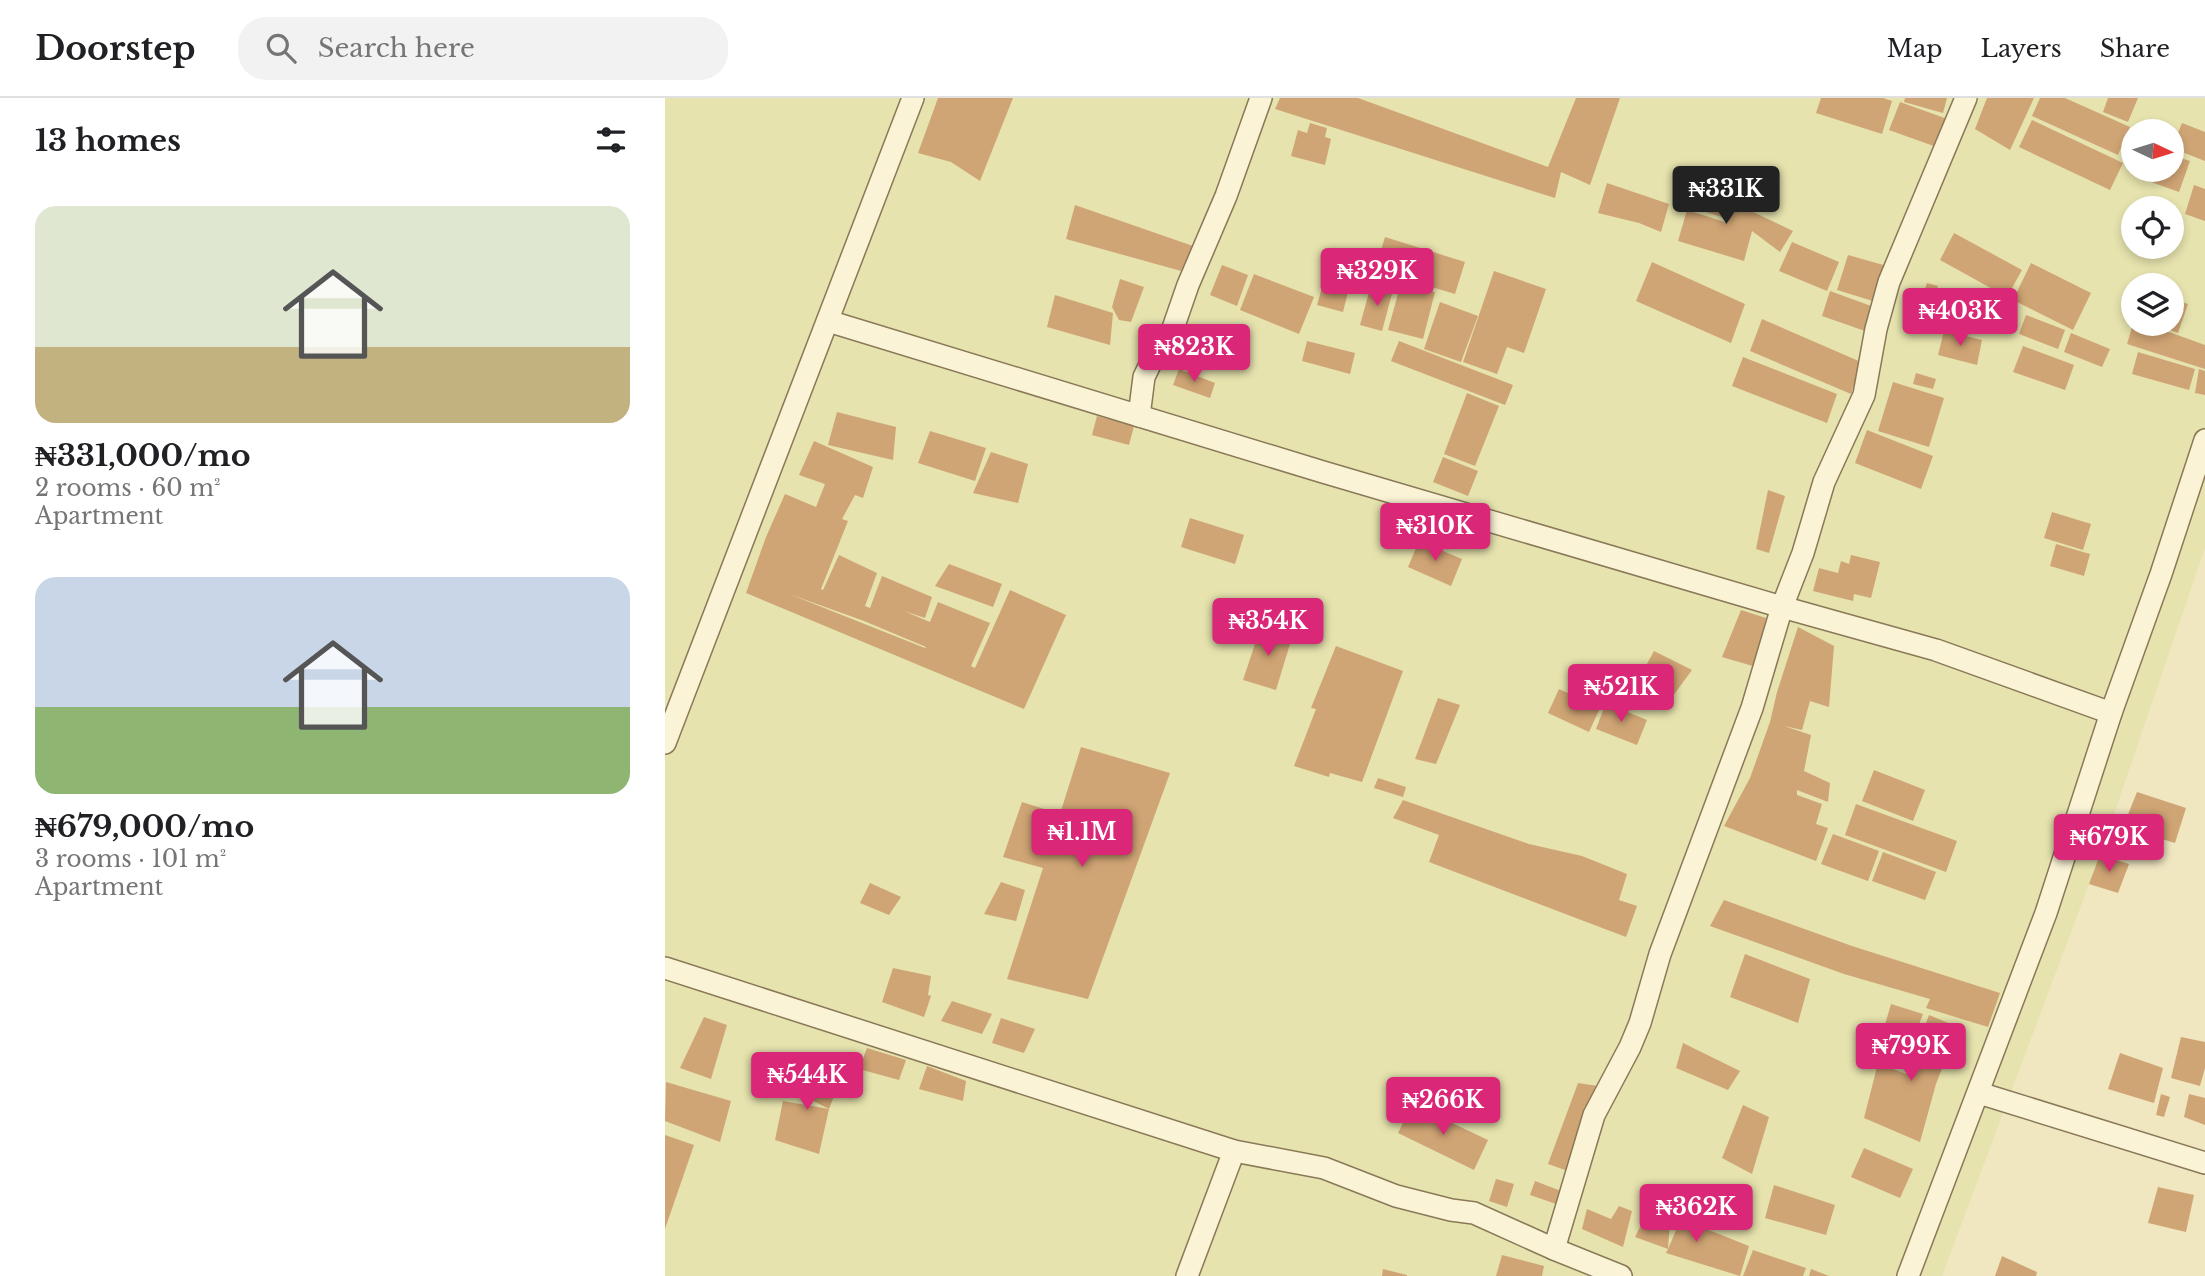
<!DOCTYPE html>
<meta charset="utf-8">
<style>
:root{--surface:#fff;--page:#f2f2f2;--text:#202124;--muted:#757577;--line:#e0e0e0;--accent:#db2777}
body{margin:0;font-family:"Libre Baskerville",serif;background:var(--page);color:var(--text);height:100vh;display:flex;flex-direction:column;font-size:26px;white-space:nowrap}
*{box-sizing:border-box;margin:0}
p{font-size:23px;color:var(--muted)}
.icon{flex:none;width:38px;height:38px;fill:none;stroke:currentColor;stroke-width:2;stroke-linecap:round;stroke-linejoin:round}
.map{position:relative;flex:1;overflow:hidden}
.sheet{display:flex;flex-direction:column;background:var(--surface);width:665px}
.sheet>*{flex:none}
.needle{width:46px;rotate:94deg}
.buttons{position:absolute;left:1456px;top:21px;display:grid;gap:14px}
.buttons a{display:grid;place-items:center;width:63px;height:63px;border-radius:50%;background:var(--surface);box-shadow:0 4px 10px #0003;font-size:35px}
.price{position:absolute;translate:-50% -60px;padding:0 16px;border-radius:7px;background:var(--accent);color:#fff;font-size:23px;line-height:46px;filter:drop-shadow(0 2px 4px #0008)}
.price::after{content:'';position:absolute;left:50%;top:42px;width:21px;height:16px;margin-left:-10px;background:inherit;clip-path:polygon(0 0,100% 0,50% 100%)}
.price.selected{background:#222;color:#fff}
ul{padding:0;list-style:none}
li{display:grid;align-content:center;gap:14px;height:371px;padding:0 35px}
li span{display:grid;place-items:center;height:217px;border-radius:21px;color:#555}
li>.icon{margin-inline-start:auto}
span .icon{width:126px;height:126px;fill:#fffc;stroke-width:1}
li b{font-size:30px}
h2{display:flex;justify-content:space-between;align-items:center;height:84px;padding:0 35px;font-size:30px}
header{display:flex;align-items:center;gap:42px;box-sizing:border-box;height:98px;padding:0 35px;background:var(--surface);border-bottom:2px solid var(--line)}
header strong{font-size:33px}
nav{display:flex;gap:38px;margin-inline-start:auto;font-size:24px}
.search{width:490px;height:63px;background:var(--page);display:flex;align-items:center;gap:18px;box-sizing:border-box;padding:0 24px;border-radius:28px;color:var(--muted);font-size:26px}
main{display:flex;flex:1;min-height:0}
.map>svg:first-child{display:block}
.farmland{fill:#e6e3ae;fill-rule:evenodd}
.building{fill:#d0a575;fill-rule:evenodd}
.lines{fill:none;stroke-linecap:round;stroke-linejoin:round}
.street-casing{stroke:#8a7858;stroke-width:24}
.street{stroke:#faf3d5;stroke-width:21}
</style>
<header>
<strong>Doorstep</strong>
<div class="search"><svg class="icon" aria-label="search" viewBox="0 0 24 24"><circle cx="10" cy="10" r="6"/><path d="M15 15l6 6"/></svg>Search here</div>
<nav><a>Map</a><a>Layers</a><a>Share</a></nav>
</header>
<main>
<section class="sheet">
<h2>13 homes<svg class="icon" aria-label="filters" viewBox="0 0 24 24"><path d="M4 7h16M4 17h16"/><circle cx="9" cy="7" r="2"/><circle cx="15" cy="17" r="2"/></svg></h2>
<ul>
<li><span style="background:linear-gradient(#dfe7d0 65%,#c2b280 0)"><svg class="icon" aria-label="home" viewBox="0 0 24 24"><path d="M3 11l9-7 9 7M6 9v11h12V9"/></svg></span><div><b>₦331,000/mo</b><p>2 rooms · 60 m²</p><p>Apartment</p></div></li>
<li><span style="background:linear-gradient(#c9d6e8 60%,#8fb573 0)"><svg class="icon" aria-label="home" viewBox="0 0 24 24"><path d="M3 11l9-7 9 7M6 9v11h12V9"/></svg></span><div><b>₦679,000/mo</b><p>3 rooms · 101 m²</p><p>Apartment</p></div></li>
</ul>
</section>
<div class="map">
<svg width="1540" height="1178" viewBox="0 0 1540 1178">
<rect width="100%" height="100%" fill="#f0e7c1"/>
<path class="farmland" d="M0,0H1540V450L1435,757L1277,1178H0ZM1468,33H1507V72H1468ZM1468,110H1507V149H1468ZM1468,187H1507V226H1468Z"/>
<g class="building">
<path d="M273,0H348L315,83L286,64L253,55Z"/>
<path d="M615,0H693L883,69L911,0H955L925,87L896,74L890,100L610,11Z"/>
<path d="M1156,0H1218L1227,3L1217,36L1151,15Z"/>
<path d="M1240,0H1282L1278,15L1239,4Z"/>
<path d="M1322,0H1369L1345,52L1310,31Z"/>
<path d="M1375,0H1400L1465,29L1453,57L1367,18Z"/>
<path d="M1443,0H1473L1463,24L1438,14Z"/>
<path d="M1235,4L1288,23L1277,51L1224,32Z"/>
<path d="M1367,22L1458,65L1445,92L1354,49Z"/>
<path d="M645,25L662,30L660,39L666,41L660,67L626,58L633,32L642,35Z"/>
<path d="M1517,25L1540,34V63L1507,50Z"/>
<path d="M1507,57L1525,63L1514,94L1469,78L1471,72H1507Z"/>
<path d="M942,85L1004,106L996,134L974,125L933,115Z"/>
<path d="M1529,87L1540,91V123L1520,116Z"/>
<path d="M1017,88L1067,104L1128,133L1115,154L1087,133L1079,163L1013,143L1022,112L1063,125L1067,104L1060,120L1012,105Z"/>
<path d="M410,107L528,148L516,173L401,141Z"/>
<path d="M1289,135L1357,172L1342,199L1275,162Z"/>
<path d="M720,139L800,164L790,196L710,172Z"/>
<path d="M1127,144L1174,164L1162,193L1114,173Z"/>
<path d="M1183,157L1222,168L1211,204L1172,192Z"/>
<path d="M987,164L1080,206L1066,245L971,203Z"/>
<path d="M1366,165L1426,195L1408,232L1348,202Z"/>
<path d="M557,167L583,177L572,208L545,197Z"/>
<path d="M662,172L687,178L678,214L652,207Z"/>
<path d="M829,173L881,191L859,255L842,249L832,276L798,264Z"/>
<path d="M589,176L649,199L634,236L575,212Z"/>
<path d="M455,181L479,189L466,224L454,222L447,209Z"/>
<path d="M736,185L770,194L758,241L723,232Z"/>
<path d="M1262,185L1273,188L1267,205L1256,202Z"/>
<path d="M706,187L728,192L717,233L695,227Z"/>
<path d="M1165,193L1209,209L1200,233L1157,218Z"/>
<path d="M390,197L448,215L445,247L382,229Z"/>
<path d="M1507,201L1523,206L1513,235L1488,226H1507Z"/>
<path d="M775,204L813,218L796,264L759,251Z"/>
<path d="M1260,207L1298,217L1295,227L1258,217Z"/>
<path d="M1361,217L1400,232L1393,251L1354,236Z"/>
<path d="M1097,221L1196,264L1186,296L1085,253Z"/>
<path d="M1468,226H1482L1540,247V271L1462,246Z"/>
<path d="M1279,233L1317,242L1312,267L1273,257Z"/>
<path d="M1406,235L1445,251L1437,269L1399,254Z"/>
<path d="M642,243L690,255L685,276L637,263Z"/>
<path d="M734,243L848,287L840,307L726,263Z"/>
<path d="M1358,248L1409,267L1400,292L1348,274Z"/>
<path d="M1473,254L1530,271L1524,292L1467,276Z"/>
<path d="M1078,259L1172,296L1162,325L1067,288Z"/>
<path d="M514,271L550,285L545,300L508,287Z"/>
<path d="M1534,271L1540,273V297L1530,295Z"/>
<path d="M1251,275L1271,281L1268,291L1248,286Z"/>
<path d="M1228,284L1279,300L1264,349L1213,333Z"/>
<path d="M802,295L834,308L810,368L779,356Z"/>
<path d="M172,314L231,329L228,362L163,347Z"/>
<path d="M432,318L469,328L464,347L427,337Z"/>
<path d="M1202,332L1268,358L1256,391L1190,365Z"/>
<path d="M265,333L321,350L310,383L253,365Z"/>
<path d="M149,343L208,369L198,400L190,397L177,421L183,423L156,491L158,492L174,457L212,475L200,508L205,510L217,478L267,499L260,520L239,513L265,524L273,504L325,525L306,568L310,570L345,492L401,517L359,611L81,495L101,439L120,396L151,409L160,386L134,377ZM124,496L199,523L261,549L260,550Z"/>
<path d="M326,354L363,366L353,405L308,395Z"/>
<path d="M778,359L813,373L803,398L768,384Z"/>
<path d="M1103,392L1120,398L1104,455L1091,451Z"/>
<path d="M1387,414L1426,426L1418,452L1379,440Z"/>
<path d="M525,420L579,437L570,466L516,449Z"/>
<path d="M754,443L797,461L786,488L743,469Z"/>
<path d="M1391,446L1425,456L1419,478L1385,468Z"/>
<path d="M1186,457L1215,464L1206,500L1189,496L1188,503L1148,493L1154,470L1173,475L1176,463L1184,466Z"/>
<path d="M284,466L337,486L328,509L270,488Z"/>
<path d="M1076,512L1101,520L1091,569L1057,559Z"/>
<path d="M596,528L628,536L611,592L578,582Z"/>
<path d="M1133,529L1169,548L1164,609L1145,603L1137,632L1119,628L1146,637L1139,673L1165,685L1163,704L1132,692V697L1157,706L1151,726L1163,730L1151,763L1059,728L1085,680L1105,624L1112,594Z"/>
<path d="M671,548L738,573L697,684L665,675L664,679L629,668L651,611L646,610Z"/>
<path d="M989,553L1027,572L999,610L964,599Z"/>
<path d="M894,591L935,610L924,634L883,615Z"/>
<path d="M773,600L795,607L771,666L750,661Z"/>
<path d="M941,605L982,622L972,647L931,631Z"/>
<path d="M416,649L505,675L423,901L342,881L378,770L338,759L357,704L395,716Z"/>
<path d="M1209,672L1260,692L1248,723L1197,703Z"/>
<path d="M713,680L741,689L738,699L709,690Z"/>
<path d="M1472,694L1521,710L1510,745L1458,729Z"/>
<path d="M738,702L864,746L917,758L962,776L954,802L972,808L961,839L764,764L774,737L728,720Z"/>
<path d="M1191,706L1292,743L1281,774L1180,737Z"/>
<path d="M1168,736L1214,753L1203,783L1156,766Z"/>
<path d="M1218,754L1271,774L1260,802L1207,783Z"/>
<path d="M1435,757L1464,766L1453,795L1424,786Z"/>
<path d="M336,784L360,792L351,823L319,816Z"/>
<path d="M205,785L236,799L224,817L195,805Z"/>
<path d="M1059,802L1187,848L1335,895L1323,929L1261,910L1265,901L1179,876L1045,828Z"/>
<path d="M1080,856L1145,881L1133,925L1065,899Z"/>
<path d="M228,870L266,878L263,897L266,898L259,919L217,904Z"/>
<path d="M287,903L327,916L317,936L276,923Z"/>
<path d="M1226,906L1258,916L1246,947L1217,937Z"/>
<path d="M1264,917L1293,929L1271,986L1255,1044L1199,1020L1213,965L1241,976Z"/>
<path d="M39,919L62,927L46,981L15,970Z"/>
<path d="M336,920L370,931L359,955L327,945Z"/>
<path d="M1516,939L1540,944V970L1535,988L1506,980Z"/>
<path d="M1018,945L1075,973L1063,992L1011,970Z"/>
<path d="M202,950L241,962L234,982L194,971Z"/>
<path d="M1455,955L1498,970L1489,1005L1443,991Z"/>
<path d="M262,968L301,983L298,1003L254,991Z"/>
<path d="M131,971L175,983L164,1011L154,1056L110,1042L118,1003L164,1011L123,990Z"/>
<path d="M1,984L66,1003L55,1044L0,1023Z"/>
<path d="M913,985L933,988L903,1073L883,1066Z"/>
<path d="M1496,996L1505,999L1499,1019L1491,1017Z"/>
<path d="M1524,996L1540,1000V1027L1519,1019Z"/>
<path d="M747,1006L823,1042L809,1072L733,1035Z"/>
<path d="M1078,1007L1104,1019L1087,1076L1057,1060Z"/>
<path d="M0,1037L29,1047L0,1131Z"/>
<path d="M1199,1050L1248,1071L1235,1100L1186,1079Z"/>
<path d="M831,1081L849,1086L842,1109L824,1103Z"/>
<path d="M870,1083L896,1093L891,1106L865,1097Z"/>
<path d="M1109,1087L1170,1107L1161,1137L1100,1120Z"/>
<path d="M1493,1089L1529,1097L1521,1134L1483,1125Z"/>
<path d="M954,1108L967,1113L958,1149L917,1131L922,1111L946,1121Z"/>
<path d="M981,1117L1005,1124L1003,1151L1016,1121L1084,1148L1075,1178L1001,1155L1003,1151L970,1139Z"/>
<path d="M1088,1152L1141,1170L1138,1178H1078Z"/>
<path d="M837,1157L879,1168L877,1178H831Z"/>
<path d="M1337,1158L1372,1174L1371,1178H1330Z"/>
<path d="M718,1171L742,1177V1178H717Z"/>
<path d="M1146,1171L1164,1178H1144Z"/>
</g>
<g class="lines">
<defs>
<g id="street">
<path d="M163,223L658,374L1117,509L1271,552L1446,615"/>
<path d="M474,318L479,279L490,256L506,236L523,187L561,98L596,0"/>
<path d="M0,645L248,0"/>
<path d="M0,870L569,1053L659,1070L731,1098L786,1112L809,1115L889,1151L956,1178"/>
<path d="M1314,995L1540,1065"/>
<path d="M889,1151L929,1017L965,949L975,925L995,856L1087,610L1117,509L1138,455L1159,384L1199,297L1211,231L1224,184L1301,0"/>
<path d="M522,1178L569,1053"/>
<path d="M1243,1178L1381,815L1446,615L1496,476L1540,342"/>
</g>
</defs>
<use href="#street" class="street-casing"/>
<use href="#street" class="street"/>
</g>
</svg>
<div class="buttons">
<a><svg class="needle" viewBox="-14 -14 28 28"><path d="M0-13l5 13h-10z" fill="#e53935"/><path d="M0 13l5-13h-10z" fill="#757577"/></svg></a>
<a><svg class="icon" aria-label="locate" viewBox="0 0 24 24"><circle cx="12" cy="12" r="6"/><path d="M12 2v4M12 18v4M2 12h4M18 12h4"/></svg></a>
<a><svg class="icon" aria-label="layers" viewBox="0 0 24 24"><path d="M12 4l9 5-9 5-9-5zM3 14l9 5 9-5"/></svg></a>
</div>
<b class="price selected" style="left:1061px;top:128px">₦331K</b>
<b class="price" style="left:712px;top:210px">₦329K</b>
<b class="price" style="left:1295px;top:250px">₦403K</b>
<b class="price" style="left:529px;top:286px">₦823K</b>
<b class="price" style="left:770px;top:465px">₦310K</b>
<b class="price" style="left:603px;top:560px">₦354K</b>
<b class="price" style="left:956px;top:626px">₦521K</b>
<b class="price" style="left:417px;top:771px">₦1.1M</b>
<b class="price" style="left:1444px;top:776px">₦679K</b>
<b class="price" style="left:1246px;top:985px">₦799K</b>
<b class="price" style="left:142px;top:1014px">₦544K</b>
<b class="price" style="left:778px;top:1039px">₦266K</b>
<b class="price" style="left:1031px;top:1146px">₦362K</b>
</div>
</main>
